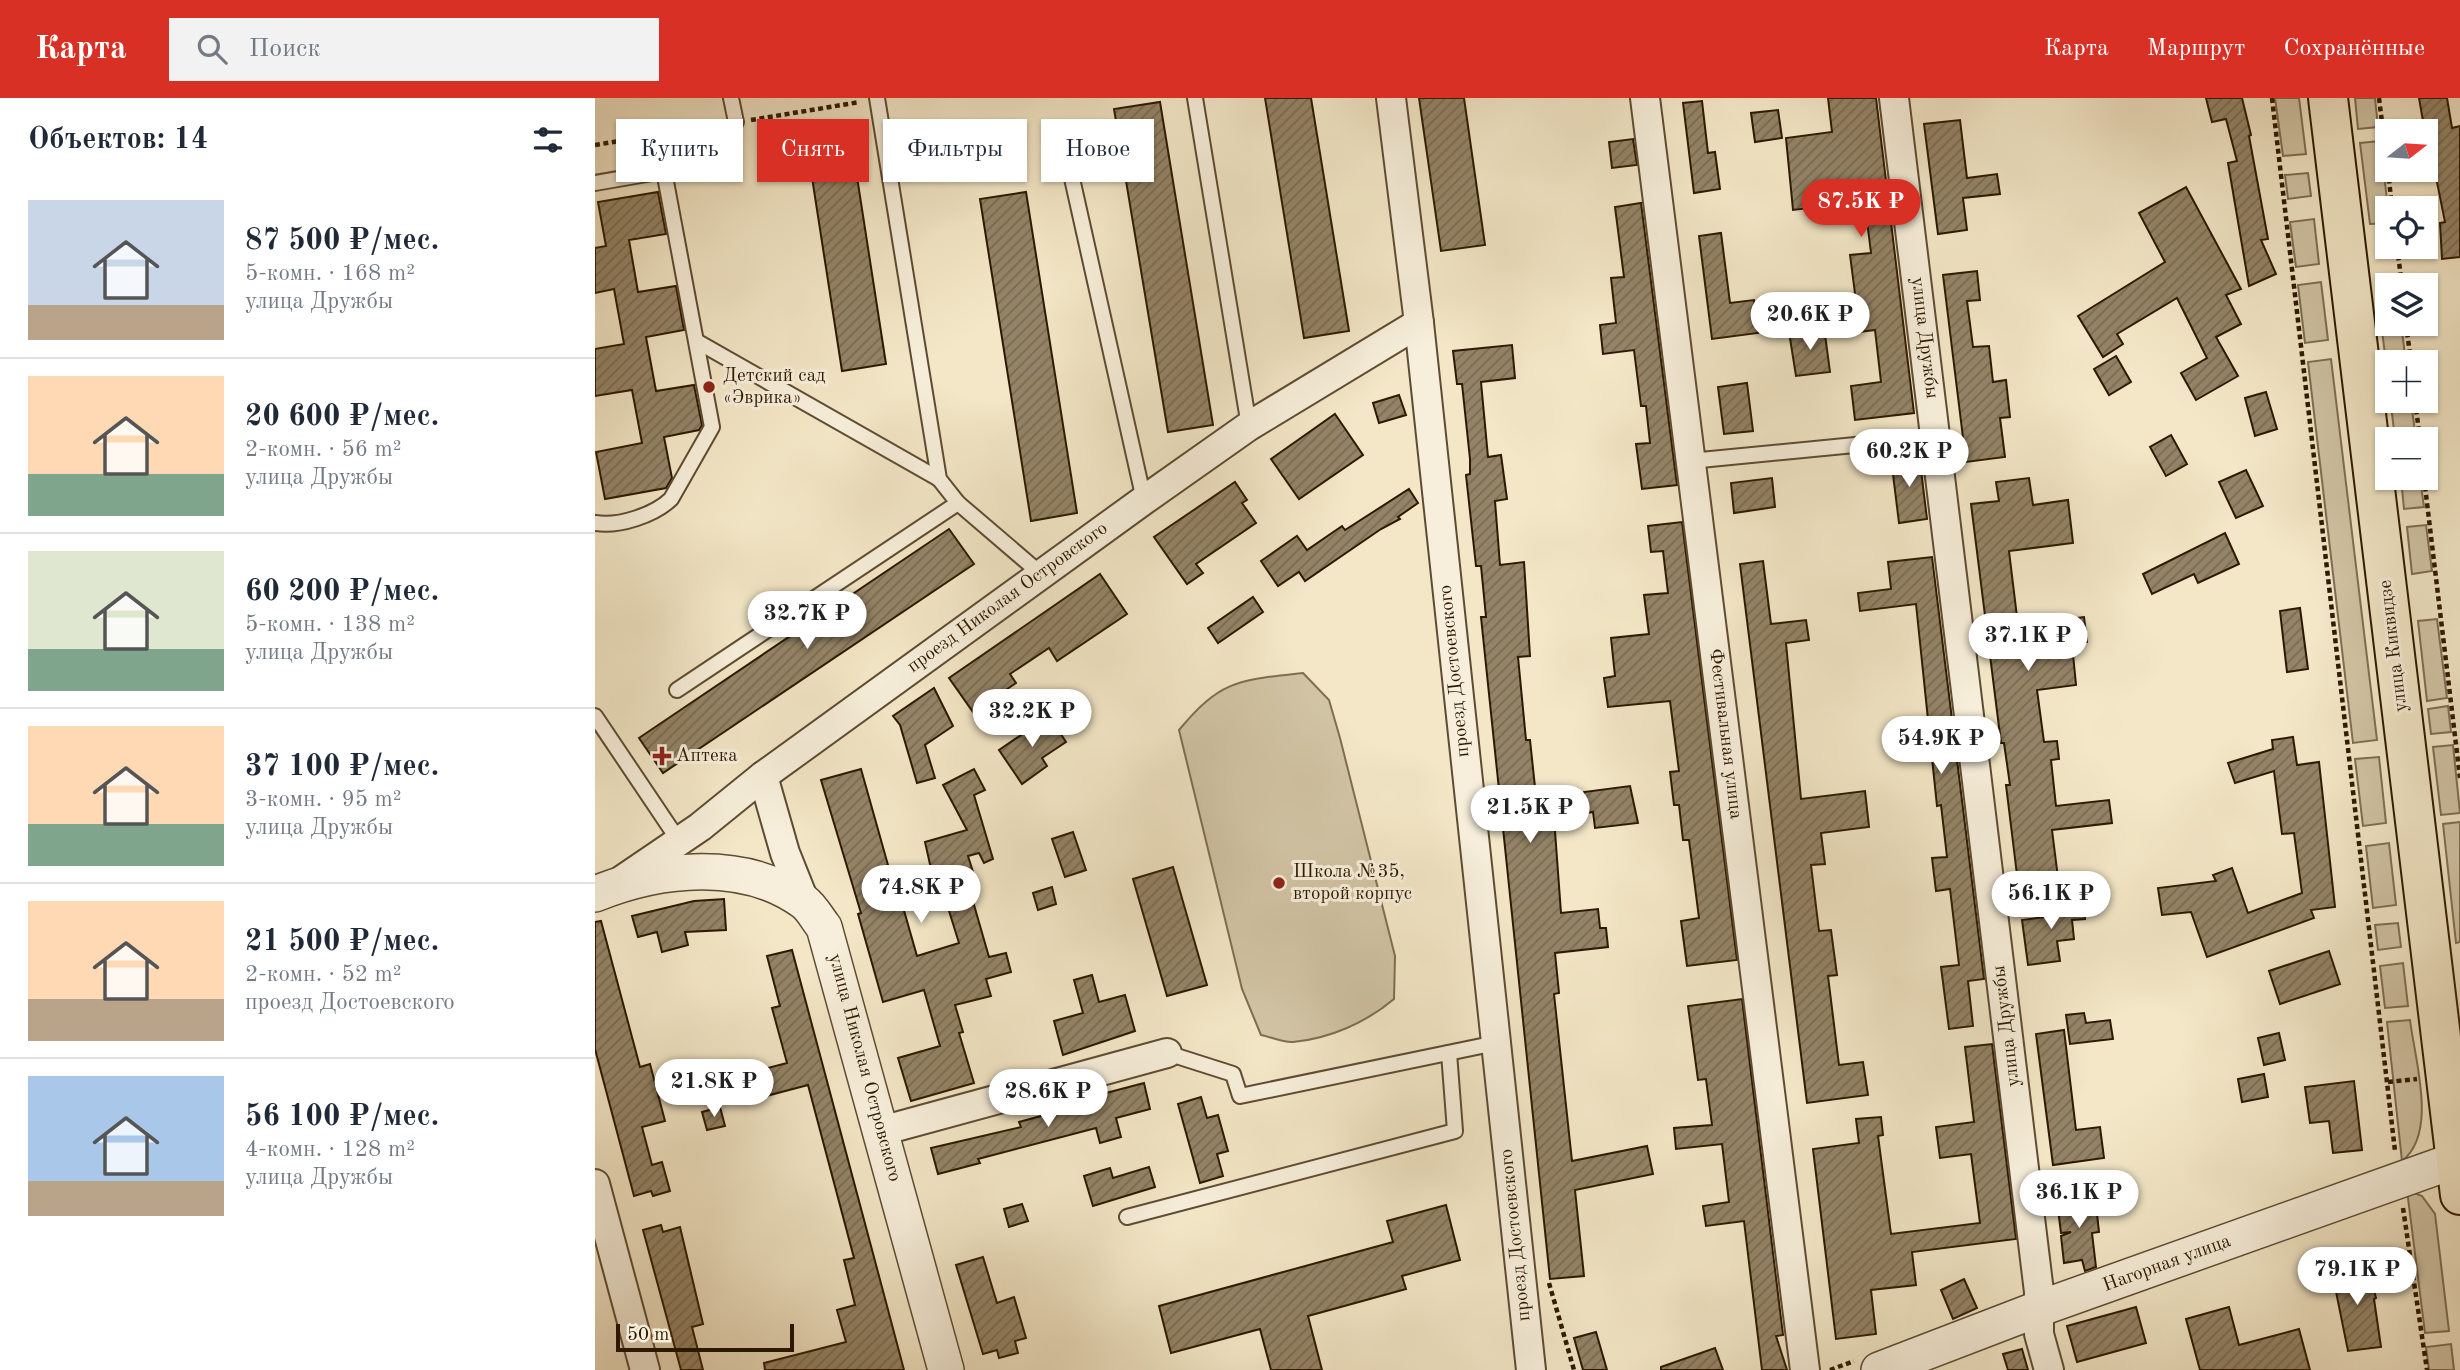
<!DOCTYPE html>
<html lang="ru">
<meta charset="utf-8">
<style>
:root{--surface:#fff;--page:#f2f2f3;--text:#1f2937;--muted:#747a83;--line:#e0e1e3;--accent:#d93025}
body{margin:0;font-family:"Old Standard TT",serif;background:var(--page);color:var(--text);height:100vh;display:flex;flex-direction:column;font-size:26px;white-space:nowrap}
*{box-sizing:border-box;margin:0}
p{font-size:23px;color:var(--muted)}
.icon{flex:none;width:38px;height:38px;fill:none;stroke:currentColor;stroke-width:2;stroke-linecap:round;stroke-linejoin:round}
.map{position:relative;flex:1;overflow:hidden}
.details{display:flex;flex-direction:column;background:var(--surface);width:595px}
.details>*{flex:none}
.guide{position:absolute;left:21px;top:21px;width:665px;height:63px;display:flex;gap:14px}
.needle{width:46px;rotate:73deg}
.fabs{position:absolute;left:1780px;top:21px;display:grid;gap:14px}
.fabs a{display:grid;place-items:center;width:63px;height:63px;border-radius:0px;background:var(--surface);box-shadow:0 2px 5px #0004;font-size:35px}
.scale{position:absolute;left:21px;bottom:18px;width:178px;box-sizing:border-box;padding-left:7px;border:4px solid #2d1900;border-top:0;font-size:19px;line-height:24px;white-space:nowrap;color:#2d1900;-webkit-text-stroke:5px #f7efdb;paint-order:stroke}
.price{position:absolute;translate:-50% -60px;padding:0 16px;border-radius:24px;background:#fff;color:#222;font-size:23px;line-height:46px;filter:drop-shadow(0 2px 4px #0008)}
.price::after{content:'';position:absolute;left:50%;top:42px;width:21px;height:16px;margin-left:-10px;background:inherit;clip-path:polygon(0 0,100% 0,50% 100%)}
.price.current{background:var(--accent);color:#fff}
ul{padding:0;list-style:none}
li{display:flex;align-items:center;gap:21px;height:175px;padding:0 28px}
li+li{border-top:2px solid var(--line)}
li span{display:grid;place-items:center;flex:none;width:196px;height:140px;border-radius:0px;color:#555}
li>.icon{margin-inline-start:auto}
span .icon{width:84px;height:84px;fill:#fffc;stroke-width:1}
li b{font-size:30px}
h2{display:flex;justify-content:space-between;align-items:center;height:84px;padding:0 28px;font-size:30px}
.tag{padding:0 24px;border-radius:0px;background:var(--surface);box-shadow:0 2px 5px #0004;font-size:24px;line-height:63px}
.tag.current{background:var(--accent);color:#fff}
header{display:flex;align-items:center;gap:42px;box-sizing:border-box;height:98px;padding:0 35px;background:var(--accent);color:#fff}
header strong{font-size:33px}
nav{display:flex;gap:38px;margin-inline-start:auto;font-size:24px}
.search{width:490px;height:63px;background:var(--page);display:flex;align-items:center;gap:18px;box-sizing:border-box;padding:0 24px;border-radius:0px;color:var(--muted);font-size:26px}
main{display:flex;flex:1;min-height:0}
.map>svg:first-child{display:block}
.green{fill:#d1c4a5;stroke:#7f6e52;stroke-width:2}
.building{fill:url(#building-hatch);stroke:#2d1900;stroke-width:2}
.lines{fill:none;stroke-linecap:round;stroke-linejoin:round}
.service-casing{stroke:#5e4c32;stroke-width:18}
.minor-casing{stroke:#5e4c32;stroke-width:32}
.tertiary-casing{stroke:#5e4c32;stroke-width:38}
.primary-casing{stroke:#2d1900;stroke-width:42}
.path{stroke:#2d1900;stroke-width:4.5;stroke-dasharray:5 3.5;stroke-linecap:butt}
.service{stroke:#f7efdb;stroke-width:14}
.minor{stroke:#f7efdb;stroke-width:28}
.tertiary{stroke:#f7efdb;stroke-width:35}
.primary{stroke:#f3e7c7;stroke-width:38}
.poi-dot{fill:#8f2418;stroke:#f7efdb;stroke-width:2.5}
.labels{text-anchor:middle;dominant-baseline:central;stroke-width:6;stroke-linejoin:round;paint-order:stroke}
.street-label{font-size:19px;fill:#2d1900;stroke:#f7efdb}
.poi-label{font-size:19px;fill:#2d1900;stroke:#f7efdb;text-anchor:start}
</style>
<header>
<strong>Карта</strong>
<div class="search"><svg class="icon" aria-label="search" viewBox="0 0 24 24"><circle cx="10" cy="10" r="6"/><path d="M15 15l6 6"/></svg>Поиск</div>
<nav><a>Карта</a><a>Маршрут</a><a>Сохранённые</a></nav>
</header>
<main>
<section class="details">
<h2>Объектов: 14<svg class="icon" aria-label="filters" viewBox="0 0 24 24"><path d="M4 7h16M4 17h16"/><circle cx="9" cy="7" r="2"/><circle cx="15" cy="17" r="2"/></svg></h2>
<ul>
<li><span style="background:linear-gradient(#c9d6e8 75%,#b9a48a 0)"><svg class="icon" aria-label="home" viewBox="0 0 24 24"><path d="M3 11l9-7 9 7M6 9v11h12V9"/></svg></span><div><b>87 500 ₽/мес.</b><p>5-комн. · 168 m²</p><p>улица Дружбы</p></div></li>
<li><span style="background:linear-gradient(#ffd9b3 70%,#7fa58c 0)"><svg class="icon" aria-label="home" viewBox="0 0 24 24"><path d="M3 11l9-7 9 7M6 9v11h12V9"/></svg></span><div><b>20 600 ₽/мес.</b><p>2-комн. · 56 m²</p><p>улица Дружбы</p></div></li>
<li><span style="background:linear-gradient(#dfe7d0 70%,#7fa58c 0)"><svg class="icon" aria-label="home" viewBox="0 0 24 24"><path d="M3 11l9-7 9 7M6 9v11h12V9"/></svg></span><div><b>60 200 ₽/мес.</b><p>5-комн. · 138 m²</p><p>улица Дружбы</p></div></li>
<li><span style="background:linear-gradient(#ffd9b3 70%,#7fa58c 0)"><svg class="icon" aria-label="home" viewBox="0 0 24 24"><path d="M3 11l9-7 9 7M6 9v11h12V9"/></svg></span><div><b>37 100 ₽/мес.</b><p>3-комн. · 95 m²</p><p>улица Дружбы</p></div></li>
<li><span style="background:linear-gradient(#ffd9b3 70%,#b9a48a 0)"><svg class="icon" aria-label="home" viewBox="0 0 24 24"><path d="M3 11l9-7 9 7M6 9v11h12V9"/></svg></span><div><b>21 500 ₽/мес.</b><p>2-комн. · 52 m²</p><p>проезд Достоевского</p></div></li>
<li><span style="background:linear-gradient(#a9c7e8 75%,#b9a48a 0)"><svg class="icon" aria-label="home" viewBox="0 0 24 24"><path d="M3 11l9-7 9 7M6 9v11h12V9"/></svg></span><div><b>56 100 ₽/мес.</b><p>4-комн. · 128 m²</p><p>улица Дружбы</p></div></li>
</ul>
</section>
<div class="map">
<svg width="1865" height="1272" viewBox="0 0 1865 1272">
<defs>
<pattern id="building-hatch" width="6" height="6" patternUnits="userSpaceOnUse" patternTransform="scale(1.75)"><rect width="6" height="6" fill="#948467"/><path d="M-1 1l2-2M0 6l6-6M5 7l2-2" fill="none" stroke="#796b52"/></pattern>
</defs>
<rect width="100%" height="100%" fill="#f3e7c7"/>
<filter id="stains"><feTurbulence type="fractalNoise" baseFrequency=".00286" numOctaves="4"/><feColorMatrix values="0 0 0 0 .2 0 0 0 0 .09 0 0 0 0 .02 0 0 0 .5 -.17"/></filter>
<radialGradient id="worn" r=".72"><stop offset=".6" stop-color="#630" stop-opacity="0"/><stop offset="1" stop-color="#630" stop-opacity=".3"/></radialGradient>
<g class="green">
<path d="M1680,0H1704L1711,56L1688,58Z"/>
<path d="M1760,0H1780L1783,29L1763,31Z"/>
<path d="M1785,43L1793,110L1792,125L1775,126L1765,45Z"/>
<path d="M1713,75L1716,98L1693,101L1690,77Z"/>
<path d="M1719,121L1724,166L1701,169L1695,124Z"/>
<path d="M1726,184L1733,242L1710,245L1703,187Z"/>
<path d="M1786,225L1806,226L1811,264H1792V272Z"/>
<path d="M1736,261L1782,642L1758,645L1713,264Z"/>
<path d="M1816,304L1821,341H1800L1796,307Z"/>
<path d="M1806,380H1825L1829,409L1809,411Z"/>
<path d="M1831,427L1837,473L1817,476L1812,429Z"/>
<path d="M1842,521L1852,600L1832,603L1823,523Z"/>
<path d="M708,575L734,602L745,640L800,858L799,901C772,924 734,941 698,944C689,945 676,939 666,937L647,891L584,632C626,581 645,582 708,575Z"/>
<path d="M1853,608L1856,634L1836,636L1833,611Z"/>
<path d="M1858,647L1865,715L1846,717L1838,649Z"/>
<path d="M1784,659L1791,725L1768,728L1760,661Z"/>
<path d="M1865,724V844L1861,845L1848,726Z"/>
<path d="M1794,745L1801,807L1778,810L1771,748Z"/>
<path d="M1803,825L1806,849L1783,852L1780,827Z"/>
<path d="M1808,865L1813,908L1790,910L1785,868Z"/>
<path d="M1815,922C1820,963 1843,1035 1807,1063L1792,924Z"/>
<path d="M1812,1092L1827,1098L1840,1116L1854,1233L1830,1235Z"/>
<path d="M1856,1246L1859,1272H1834L1831,1249Z"/>
</g>
<g class="building">
<path d="M670,0H716L754,233L709,240Z"/>
<path d="M824,0H869L890,147L846,153Z"/>
<path d="M1233,0H1281L1319,315L1260,322L1256,288L1286,284L1280,232L1265,234L1255,157L1276,155L1269,99L1231,103L1232,108L1198,112L1191,40L1237,34Z"/>
<path d="M1611,0H1647L1656,37L1654,38L1673,141L1666,142L1681,176L1654,188L1633,65L1642,63L1631,21L1617,24Z"/>
<path d="M1824,0H1852L1857,30L1865,28V159L1847,161L1845,125L1850,124L1840,74L1837,75Z"/>
<path d="M1107,3L1113,55L1120,54L1125,91L1099,95L1088,5Z"/>
<path d="M565,4L618,327L573,334L519,11Z"/>
<path d="M1183,12L1187,40L1160,44L1156,15Z"/>
<path d="M1365,22L1372,80L1402,76L1405,96L1368,100L1372,132L1343,136L1329,26Z"/>
<path d="M1038,41L1042,67L1017,70L1014,44Z"/>
<path d="M328,43L332,63L304,68L301,47Z"/>
<path d="M260,66L291,266L247,273L216,73Z"/>
<path d="M1591,89L1646,191L1631,197L1646,226L1621,239L1643,278L1601,302L1586,275L1612,260L1582,200L1522,236L1528,246L1508,259L1483,218L1570,164L1544,115Z"/>
<path d="M63,94L71,136L34,142L43,194L81,188L89,232L51,239L61,293L99,287L107,327L104,332L69,339L77,380L71,390L10,401L1,354L47,345L37,292L0,298V251L29,246L19,191L0,195V150L11,148L3,104Z"/>
<path d="M431,94L482,415L436,423L385,101Z"/>
<path d="M1046,105L1082,387L1047,391L1041,346L1055,345L1051,308H1046L1039,252L1008,256L1005,227L1021,225L1016,180L1029,179L1020,109Z"/>
<path d="M1126,135L1135,205L1159,202L1163,235L1117,241L1104,138Z"/>
<path d="M1382,173L1385,202L1372,203L1378,249L1394,248L1398,284L1411,282L1415,319L1405,320L1410,359L1371,364L1348,177Z"/>
<path d="M1229,229L1235,274L1201,278L1194,234Z"/>
<path d="M917,247L920,280L886,284L893,359L906,357L912,401L900,403L905,467L929,464L935,558L923,559L931,642H935L942,708L958,706L966,815L1003,811L1005,830H1011L1013,849L960,855L964,895L959,896L977,1063L1052,1048L1058,1076L980,1092L989,1178L955,1181L886,519H891L886,468H881L871,377L875,376V361L867,286H862L858,253Z"/>
<path d="M1521,258L1536,284L1514,297L1499,271Z"/>
<path d="M1152,285L1158,333L1129,336L1123,289Z"/>
<path d="M1671,294L1682,331L1660,338L1650,300Z"/>
<path d="M804,297L811,317L784,325L778,305Z"/>
<path d="M740,316L768,357L704,401L676,361Z"/>
<path d="M1576,337L1592,366L1571,378L1555,349Z"/>
<path d="M1324,356L1332,421L1304,425L1296,360Z"/>
<path d="M1651,372L1668,408L1641,420L1624,384Z"/>
<path d="M1177,380L1180,409L1139,415L1136,385Z"/>
<path d="M1434,380L1438,407L1473,402L1478,445L1414,453L1423,527L1489,519L1492,544L1477,546L1481,587L1442,592L1449,644L1462,643L1464,661L1456,662L1461,708L1514,702L1517,725L1457,732L1463,780L1423,785L1411,687H1415L1409,645H1406L1376,406L1404,403L1401,384Z"/>
<path d="M640,384L652,402L647,405L661,425L601,466L608,475L592,486L559,439Z"/>
<path d="M814,391L823,405L803,419L805,421L786,431L710,483L704,474L683,488L666,463L702,438L712,452L747,428L750,432Z"/>
<path d="M1087,424L1142,862L1092,868L1086,823L1104,820L1094,742H1088L1084,707H1079L1075,674L1084,673L1075,603L1013,609L1009,580L1020,578L1016,540L1054,536L1049,497L1073,495L1068,453L1056,454L1053,428Z"/>
<path d="M354,431L379,466L68,675L44,640Z"/>
<path d="M1630,435L1644,466L1603,485L1599,476L1557,496L1548,476Z"/>
<path d="M1337,459L1389,881L1373,883L1378,928L1354,931L1346,869L1364,867L1355,791L1341,793L1337,760L1352,759L1346,707L1342,708L1321,506L1265,513L1263,495L1296,491L1293,464Z"/>
<path d="M1168,463L1176,526L1211,522L1214,542L1191,545L1206,701L1270,693L1274,729L1226,735L1230,766L1216,767L1224,833L1236,832L1242,877L1233,878L1244,967L1268,964L1273,997L1212,1005L1145,466Z"/>
<path d="M505,476L532,516L462,563L454,550L415,576L421,585L378,614L354,580Z"/>
<path d="M658,499L668,514L623,545L613,530Z"/>
<path d="M1705,510L1713,571L1692,574L1685,513Z"/>
<path d="M339,590L358,628L330,647L340,680L322,685L305,627L298,618Z"/>
<path d="M454,618L471,644L447,660L452,668L427,686L404,652Z"/>
<path d="M1698,639L1702,667L1724,664L1740,809L1716,812L1719,820L1612,859L1596,814L1567,817L1563,790L1621,783L1618,777L1637,770L1653,815L1707,795L1699,735L1687,736L1679,673L1640,685L1633,665L1678,651L1677,642Z"/>
<path d="M266,671L293,767L287,769L299,812L308,809L322,858L364,845L350,800L343,802L330,744L372,732L348,687L379,671L390,692L379,697L398,761L389,765L384,755L373,758L383,790L375,793L394,859L411,855L416,874L391,881L396,898L360,907L368,934L364,935L379,985L316,1003L303,960L345,948L329,892L288,904L263,816L266,815L226,682Z"/>
<path d="M1035,688L1043,725L1000,730L998,714L991,715L989,694Z"/>
<path d="M478,734L491,772L470,779L457,741Z"/>
<path d="M578,769L612,887L572,898L538,781Z"/>
<path d="M457,789L461,806L443,812L438,795Z"/>
<path d="M129,801L131,832L90,834L93,847L67,854L62,834L43,839L37,818L99,803Z"/>
<path d="M1488,801L1490,821L1477,822L1479,841L1462,843L1465,863L1433,867L1427,822L1457,818L1456,805Z"/>
<path d="M6,823L45,969L55,966L70,1023L47,1029L57,1067L67,1064L75,1093L58,1098L56,1093L39,1098L0,951V824Z"/>
<path d="M197,852L292,1208L309,1272H170L169,1265L251,1244L242,1212L260,1207L249,1162L259,1160L213,987L160,1001L153,975L192,965L177,910L185,908L172,858Z"/>
<path d="M1734,853L1745,886L1685,906L1674,873Z"/>
<path d="M497,877L504,904L530,897L540,933L468,957L459,923L488,915L479,882Z"/>
<path d="M1147,901L1188,1237L1181,1238L1192,1272H1167L1149,1123L1111,1128L1108,1108L1134,1104L1127,1046L1081,1051L1079,1030L1117,1027L1111,981L1103,982L1093,908Z"/>
<path d="M1489,915L1491,925L1515,922L1518,941L1475,946L1471,917Z"/>
<path d="M1469,932L1481,1032L1505,1029L1509,1060L1458,1067L1441,936Z"/>
<path d="M1684,935L1690,962L1669,967L1663,940Z"/>
<path d="M1397,946L1421,1141L1317,1154L1321,1187L1276,1192L1281,1236L1241,1241L1218,1051L1264,1045L1261,1021L1286,1019L1288,1037L1283,1038L1296,1136L1385,1125L1376,1056L1345,1060L1341,1029L1379,1024L1370,949Z"/>
<path d="M1669,976L1673,999L1647,1004L1643,981Z"/>
<path d="M1759,983L1767,1052L1738,1055L1734,1023L1715,1025L1710,989Z"/>
<path d="M549,985L555,1011L521,1020L526,1039L505,1045L501,1030L383,1061L385,1065L343,1076L336,1050L426,1029L424,1024L494,1005L492,1000Z"/>
<path d="M606,999L612,1020L623,1017L633,1053L622,1056L628,1078L605,1085L583,1006Z"/>
<path d="M125,1009L130,1028L112,1032L107,1014Z"/>
<path d="M554,1069L560,1089L498,1108L489,1078L515,1070L518,1080Z"/>
<path d="M1500,1098L1504,1134L1497,1135L1501,1169L1490,1173L1487,1162L1469,1165L1466,1138L1476,1134L1466,1135L1462,1103Z"/>
<path d="M427,1106L433,1123L414,1129L409,1111Z"/>
<path d="M851,1107L865,1162L807,1178L811,1191L713,1218L727,1272H676L665,1231L576,1255L564,1208L798,1144L792,1123Z"/>
<path d="M66,1127L68,1134L85,1129L108,1226L97,1229L108,1272H86L48,1132Z"/>
<path d="M388,1159L402,1205L419,1199L431,1240L420,1243L423,1255L404,1260L402,1252L388,1256L361,1167Z"/>
<path d="M1772,1165L1781,1200L1779,1201L1786,1249L1753,1253L1737,1174Z"/>
<path d="M1369,1181L1382,1210L1358,1221L1346,1192Z"/>
<path d="M1541,1209L1551,1245L1482,1264L1472,1228Z"/>
<path d="M1634,1209L1644,1247L1704,1231L1715,1272H1605L1591,1221Z"/>
<path d="M1001,1234L1012,1272H988L979,1240Z"/>
<path d="M1120,1250L1128,1272H1066V1269Z"/>
<path d="M1427,1251L1433,1272H1413L1408,1256Z"/>
</g>
<g class="lines">
<defs>
<g id="service">
<path d="M136,0L141,24"/>
<path d="M282,0L344,381L363,405L446,476"/>
<path d="M600,0L654,328"/>
<path d="M474,67L549,402"/>
<path d="M0,85L69,73L117,329L76,401C59,417 24,429 0,425"/>
<path d="M103,244L344,381"/>
<path d="M1095,363L1342,339"/>
<path d="M82,592L363,405"/>
<path d="M0,618L84,743"/>
<path d="M572,955L638,976L645,998L901,945"/>
<path d="M532,1119L860,1033L854,955"/>
</g>
<g id="minor">
<path d="M796,0L824,225L936,1272"/>
<path d="M1050,0L1210,1272"/>
<path d="M1299,0L1444,1194V1236L1454,1272"/>
<path d="M168,678L190,755L210,805"/>
<path d="M27,782L105,729L168,678L549,402L654,328L824,225"/>
<path d="M286,1033L572,955"/>
<path d="M0,1086L50,1272"/>
</g>
<g id="tertiary">
<path d="M0,796C64,770 149,760 209,804C217,810 223,822 229,829L351,1272"/>
<path d="M1284,1272L1443,1211L1861,1062"/>
</g>
<path id="primary" d="M1733,0L1865,1097"/>
</defs>
<use href="#service" class="service-casing"/>
<use href="#minor" class="minor-casing"/>
<use href="#tertiary" class="tertiary-casing"/>
<use href="#primary" class="primary-casing"/>
<g class="path">
<path d="M1677,0L1800,1053"/>
<path d="M1784,0L1792,65"/>
<path d="M156,22L265,4"/>
<path d="M0,47L123,27"/>
<path d="M1793,72L1797,110"/>
<path d="M1802,149L1807,187"/>
<path d="M1811,226L1816,264"/>
<path d="M1820,303L1825,341"/>
<path d="M1829,380L1865,680"/>
<path d="M1793,984L1822,981"/>
<path d="M1808,1110L1832,1272"/>
<path d="M954,1185L979,1272"/>
<path d="M1235,1272L1259,1263"/>
</g>
<use href="#service" class="service"/>
<use href="#minor" class="minor"/>
<use href="#tertiary" class="tertiary"/>
<use href="#primary" class="primary"/>
</g>
<g class="poi-dot">
<circle cx="114" cy="289" r="7"/>
<path d="M63.5 647.5h7v7h7v7h-7v7h-7v-7h-7v-7h7z"/>
<circle cx="684" cy="785" r="7"/>
</g>
<g class="labels">
<g class="street-label">
<text transform="translate(1329 240) rotate(83)">улица Дружбы</text>
<text transform="translate(413 500) rotate(-36)">проезд Николая Островского</text>
<text transform="translate(1799 548) rotate(-97)">улица Киквидзе</text>
<text transform="translate(860 573) rotate(-96)">проезд Достоевского</text>
<text transform="translate(1130 636) rotate(83)">Фестивальная улица</text>
<text transform="translate(1412 928) rotate(-97)">улица Дружбы</text>
<text transform="translate(269 970) rotate(75)">улица Николая Островского</text>
<text transform="translate(921 1137) rotate(-96)">проезд Достоевского</text>
<text transform="translate(1572 1166) rotate(-20)">Нагорная улица</text>
</g>
<g class="poi-label">
<text x="128" y="278">Детский сад<tspan x="128" dy="22">«Эврика»</tspan></text>
<text x="81" y="658">Аптека</text>
<text x="698" y="774">Школа №35,<tspan x="698" dy="22">второй корпус</tspan></text>
</g>
</g>
<rect width="100%" height="100%" filter="url(#stains)"/>
<rect width="100%" height="100%" fill="url(#worn)"/>
</svg>
<div class="fabs">
<a><svg class="needle" viewBox="-14 -14 28 28"><path d="M0-13l5 13h-10z" fill="#e53935"/><path d="M0 13l5-13h-10z" fill="#747a83"/></svg></a>
<a><svg class="icon" aria-label="locate" viewBox="0 0 24 24"><circle cx="12" cy="12" r="6"/><path d="M12 2v4M12 18v4M2 12h4M18 12h4"/></svg></a>
<a><svg class="icon" aria-label="layers" viewBox="0 0 24 24"><path d="M12 4l9 5-9 5-9-5zM3 14l9 5 9-5"/></svg></a>
<a>+</a>
<a>−</a>
</div>
<div class="scale">50 m</div>
<b class="price current" style="left:1266px;top:141px">87.5K ₽</b>
<b class="price" style="left:1215px;top:254px">20.6K ₽</b>
<b class="price" style="left:1314px;top:391px">60.2K ₽</b>
<b class="price" style="left:212px;top:553px">32.7K ₽</b>
<b class="price" style="left:1433px;top:575px">37.1K ₽</b>
<b class="price" style="left:437px;top:651px">32.2K ₽</b>
<b class="price" style="left:1346px;top:678px">54.9K ₽</b>
<b class="price" style="left:935px;top:747px">21.5K ₽</b>
<b class="price" style="left:326px;top:827px">74.8K ₽</b>
<b class="price" style="left:1456px;top:833px">56.1K ₽</b>
<b class="price" style="left:119px;top:1021px">21.8K ₽</b>
<b class="price" style="left:453px;top:1031px">28.6K ₽</b>
<b class="price" style="left:1484px;top:1132px">36.1K ₽</b>
<b class="price" style="left:1762px;top:1209px">79.1K ₽</b>
<div class="guide">
<a class="tag">Купить</a>
<a class="tag current">Снять</a>
<a class="tag">Фильтры</a>
<a class="tag">Новое</a>
</div>
</div>
</main>
